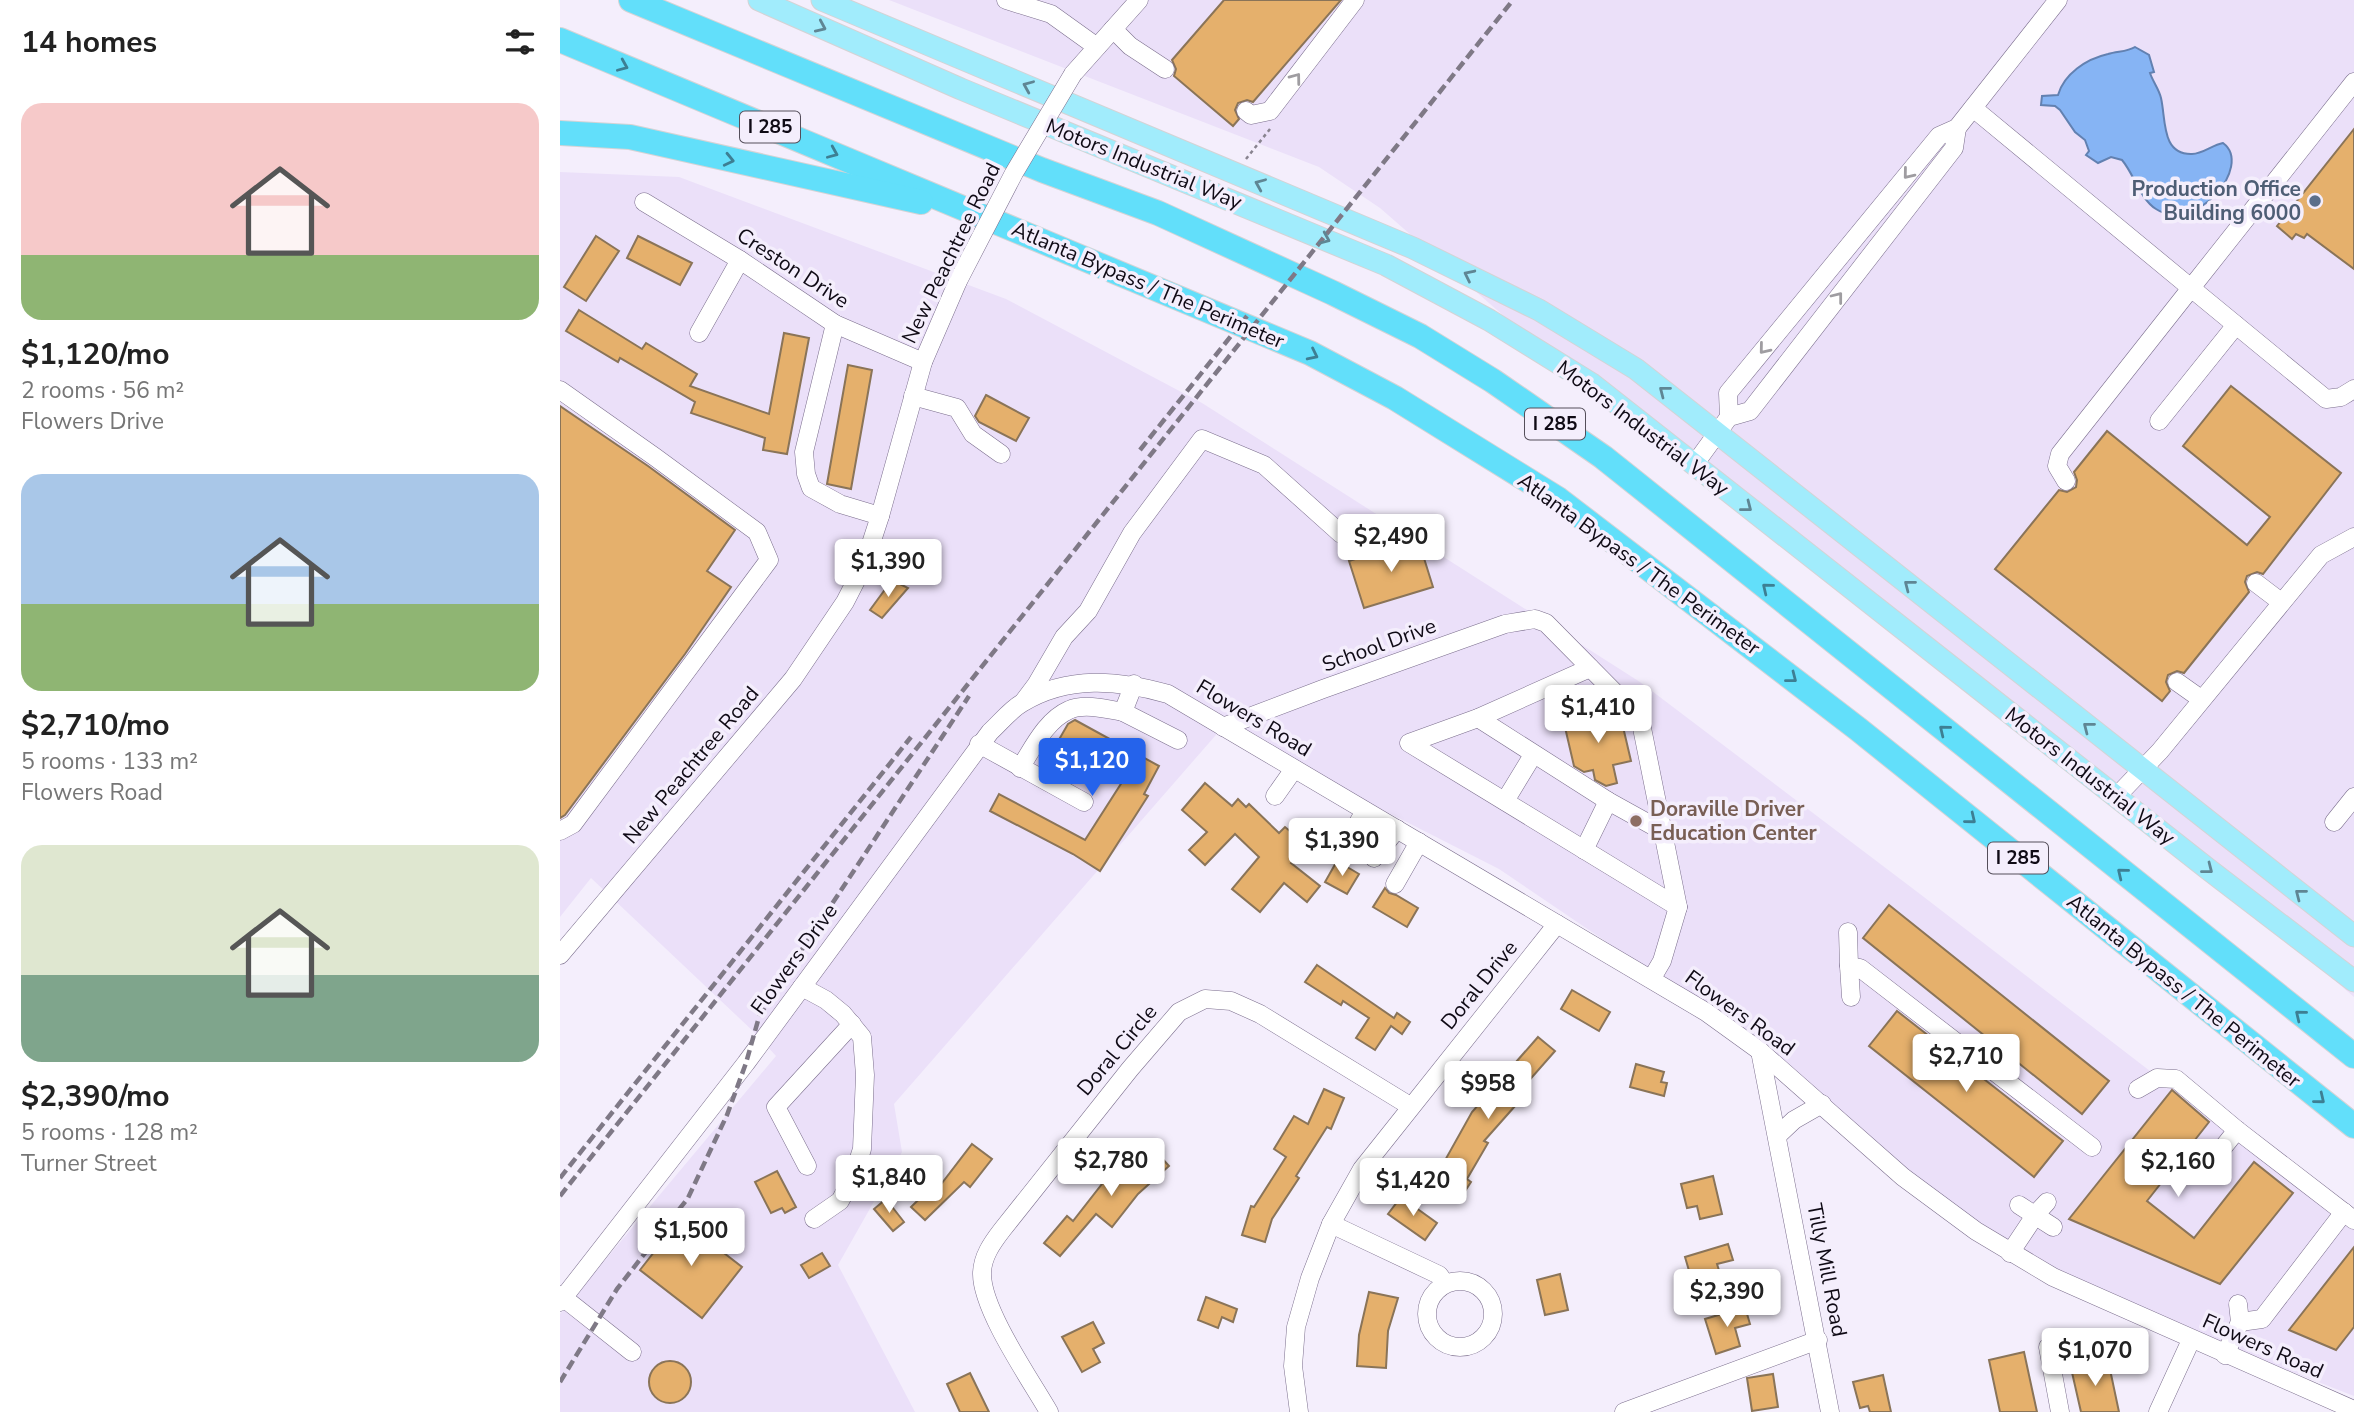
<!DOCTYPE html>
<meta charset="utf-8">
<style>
:root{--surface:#fff;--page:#f6f6f6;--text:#222;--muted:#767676;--accent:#2563eb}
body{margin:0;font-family:"Nunito Sans",sans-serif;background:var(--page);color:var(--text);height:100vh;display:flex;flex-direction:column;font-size:26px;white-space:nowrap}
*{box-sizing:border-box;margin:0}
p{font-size:23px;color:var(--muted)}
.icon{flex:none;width:38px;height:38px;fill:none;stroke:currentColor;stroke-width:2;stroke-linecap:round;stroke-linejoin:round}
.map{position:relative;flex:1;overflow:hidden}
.sheet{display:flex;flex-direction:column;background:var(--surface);width:560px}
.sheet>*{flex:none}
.price{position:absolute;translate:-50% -60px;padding:0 16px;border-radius:7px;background:#fff;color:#222;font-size:23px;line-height:46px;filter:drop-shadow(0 2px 4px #0008)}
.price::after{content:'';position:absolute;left:50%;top:42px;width:21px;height:16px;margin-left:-10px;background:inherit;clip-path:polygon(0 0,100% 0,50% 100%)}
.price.active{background:var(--accent);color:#fff}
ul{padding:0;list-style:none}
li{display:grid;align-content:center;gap:14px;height:371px;padding:0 21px}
li span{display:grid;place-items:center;height:217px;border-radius:21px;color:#555}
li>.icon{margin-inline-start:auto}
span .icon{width:126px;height:126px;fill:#fffc;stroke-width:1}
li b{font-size:30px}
h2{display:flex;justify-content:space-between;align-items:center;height:84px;padding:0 21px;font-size:30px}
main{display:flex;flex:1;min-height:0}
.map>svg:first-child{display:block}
.built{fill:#ebe0f9}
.water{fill:#86b4f4;stroke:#6281b1;stroke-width:2}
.building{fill:#e5b06c;stroke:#8a7458;stroke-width:2}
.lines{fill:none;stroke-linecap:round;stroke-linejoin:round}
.minor-casing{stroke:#7b6e8d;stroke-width:19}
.major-casing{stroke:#d4d3d5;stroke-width:23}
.highway-casing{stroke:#d4d3d5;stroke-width:26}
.path{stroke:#88838f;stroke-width:2.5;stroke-dasharray:3.5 3.5;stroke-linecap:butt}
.minor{stroke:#fff;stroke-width:18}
.major{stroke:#a1ecfc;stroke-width:21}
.highway{stroke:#62dffa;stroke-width:24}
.rail{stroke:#7f7986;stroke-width:4.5;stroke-dasharray:10 5;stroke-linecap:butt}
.minor-bridge-casing{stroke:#7b6e8d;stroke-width:19;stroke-linecap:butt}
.minor-bridge{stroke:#fff;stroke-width:18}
.oneway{stroke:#5f8694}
.oneway2{stroke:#3d7f93}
.oneway3{stroke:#9f9da1}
.service-dot{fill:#5c6f8a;stroke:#f4eefc;stroke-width:2.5}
.education-dot{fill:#8d6e63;stroke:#f4eefc;stroke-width:2.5}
.labels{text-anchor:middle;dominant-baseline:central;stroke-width:7;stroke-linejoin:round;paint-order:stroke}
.shield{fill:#f4eefc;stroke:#544e5a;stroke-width:2}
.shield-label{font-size:19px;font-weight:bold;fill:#0f0a15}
.street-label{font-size:21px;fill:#0f0a15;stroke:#f4eefc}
.service-label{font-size:21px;font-weight:bold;fill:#4e5e75;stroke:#f4eefc;text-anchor:end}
.education-label{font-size:21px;font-weight:bold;fill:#785e54;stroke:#f4eefc;text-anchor:start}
</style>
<main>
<section class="sheet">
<h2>14 homes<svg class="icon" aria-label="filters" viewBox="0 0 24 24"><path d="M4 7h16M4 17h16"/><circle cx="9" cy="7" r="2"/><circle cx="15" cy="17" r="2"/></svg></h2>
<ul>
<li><span style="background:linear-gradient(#f6c9c9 70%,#8fb573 0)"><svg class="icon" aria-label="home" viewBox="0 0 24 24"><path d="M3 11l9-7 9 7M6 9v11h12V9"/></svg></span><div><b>$1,120/mo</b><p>2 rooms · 56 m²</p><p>Flowers Drive</p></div></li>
<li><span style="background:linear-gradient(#a9c7e8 60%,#8fb573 0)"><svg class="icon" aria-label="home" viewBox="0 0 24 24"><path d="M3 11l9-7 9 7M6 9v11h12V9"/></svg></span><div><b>$2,710/mo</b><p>5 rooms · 133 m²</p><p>Flowers Road</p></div></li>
<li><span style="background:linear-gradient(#dfe7d0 60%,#7fa58c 0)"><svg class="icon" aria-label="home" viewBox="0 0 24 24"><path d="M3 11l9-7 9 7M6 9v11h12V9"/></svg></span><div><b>$2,390/mo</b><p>5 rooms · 128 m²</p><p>Turner Street</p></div></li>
</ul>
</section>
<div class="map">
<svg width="1794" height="1412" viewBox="0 0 1794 1412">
<rect width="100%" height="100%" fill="#f4eefc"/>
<g class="built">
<path d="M329,0H1794V997L1641,866L1223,547L945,317L820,208L759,167Z"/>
<path d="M0,172L119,177L446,299L642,403L1080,682L1360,894L1794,1228V1396L1537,1296L1338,1183L1184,1035L939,869L662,728L334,1104L342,1152L278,1265L355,1412H0V1314L216,1056L195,1033L31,878L0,917Z"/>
</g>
<path class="water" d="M1575,47L1589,55L1594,72L1590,73C1593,82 1599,89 1601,98C1606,119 1601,155 1632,154C1643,154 1652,145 1663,143C1694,166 1635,235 1596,209C1580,199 1574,174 1562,160L1551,157L1538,163L1526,155L1529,151L1525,140L1515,132L1500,110L1495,106L1481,105L1482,96L1498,95C1504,74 1526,59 1548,54C1557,51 1567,52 1575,47Z"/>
<g class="building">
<path d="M664,0H781L693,102L687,100L678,103L675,110L679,119L673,126L614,76L616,69L612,60Z"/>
<path d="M1794,129V269L1747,234L1744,238L1736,234L1732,239L1717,226Z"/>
<path d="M36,236L59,251L26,301L4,287Z"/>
<path d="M78,236L132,263L120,285L67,258Z"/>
<path d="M19,310L82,349L86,343L137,374L130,386L209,414L224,333L249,338L227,454L203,450L205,438L131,413L135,402L60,358L58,362L6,331Z"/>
<path d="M288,365L312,370L291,489L267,484Z"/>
<path d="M1671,386L1781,473L1703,574L1697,572L1687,576L1685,582L1689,592L1624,673L1617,671L1608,675L1606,682L1610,691L1602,701L1435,569L1499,490L1507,492L1516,487L1517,480L1514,472L1547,431L1687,545L1710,517L1623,446Z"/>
<path d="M426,395L469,418L456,441L419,422L415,416Z"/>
<path d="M0,406L88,466L175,530L147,571L171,587L125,654L5,815L0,818Z"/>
<path d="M858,539L873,587L804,608L789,561Z"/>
<path d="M332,580L348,588L322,618L310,610Z"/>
<path d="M1057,711L1060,714L1071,761L1053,765L1057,783L1046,786L1035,780L1033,770L1024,772L1014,766L1004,723Z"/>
<path d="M515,720L599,766L584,794L588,796L540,871L513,854L430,811L439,794L525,840L564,779L497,743L508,724Z"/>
<path d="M645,783L672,806L678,799L686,807L689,804L719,833L725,827L747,845L731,863L760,886L747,902L724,883L700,912L672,889L699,857L675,834L645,865L629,850L647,832L622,810Z"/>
<path d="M777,861L799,874L787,894L765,882Z"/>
<path d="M825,888L829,893L836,895L858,908L847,927L813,907Z"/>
<path d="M1329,905L1549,1081L1522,1114L1303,938Z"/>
<path d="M757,965L834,1018L837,1013L850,1022L842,1034L831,1026L815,1050L796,1038L809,1018L783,1001L781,1005L745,982Z"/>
<path d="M1012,990L1050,1012L1039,1031L1001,1009Z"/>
<path d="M1337,1011L1503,1141L1474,1177L1309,1046Z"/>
<path d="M978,1037L995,1051L958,1093L963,1097L924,1141L928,1143L907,1179L911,1182L900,1199L877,1185L880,1181L867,1173L876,1160L883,1164L912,1112Z"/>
<path d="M1076,1064L1104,1072L1101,1082L1107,1083L1104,1096L1070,1087Z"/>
<path d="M764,1089L784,1098L771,1129L767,1127L736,1176L739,1178L712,1219L705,1242L682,1235L691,1206L694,1207L726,1157L714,1149L734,1116L748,1124Z"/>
<path d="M1612,1090L1649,1122L1587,1201L1634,1238L1694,1162L1733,1193L1660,1284L1509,1219Z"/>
<path d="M412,1144L432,1159L410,1187L404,1182L365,1220L351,1207L379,1180L382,1183Z"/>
<path d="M589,1144L609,1166L578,1194L552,1227L536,1214L500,1256L484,1243L507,1216L513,1221L549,1175L552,1178Z"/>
<path d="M217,1171L236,1207L225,1213L222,1208L211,1213L195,1182Z"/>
<path d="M1153,1176L1162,1214L1140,1219L1137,1206L1127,1208L1121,1184Z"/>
<path d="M841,1197L877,1223L865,1240L828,1214Z"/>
<path d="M326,1199L344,1222L333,1231L314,1209Z"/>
<path d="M120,1219L182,1267L142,1318L80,1270Z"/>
<path d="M1168,1244L1173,1260L1157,1264L1163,1283L1135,1291L1125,1257Z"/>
<path d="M1794,1247V1327L1776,1350L1729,1330Z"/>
<path d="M262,1253L270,1266L249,1278L241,1265Z"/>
<path d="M1000,1274L1008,1310L985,1315L977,1280Z"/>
<path d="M809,1292L838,1298L828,1331L826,1368L797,1366L799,1335Z"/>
<path d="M646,1297L677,1309L673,1322L662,1317L658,1328L638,1320Z"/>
<path d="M1185,1307L1190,1324L1175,1328L1180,1346L1156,1354L1145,1319Z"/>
<path d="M533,1322L544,1343L533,1349L540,1362L522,1372L502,1337Z"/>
<path d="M1464,1352L1477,1412H1440L1429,1360Z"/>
<path d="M1548,1360L1559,1412H1521L1511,1368Z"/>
<circle cx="110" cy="1382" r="21"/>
<path d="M410,1373L429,1412H400L387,1384Z"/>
<path d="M1213,1374L1218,1407L1192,1411L1187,1378Z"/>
<path d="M1323,1375L1331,1412H1310L1308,1406L1300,1408L1293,1382Z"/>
</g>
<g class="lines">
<defs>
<g id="minor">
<path d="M446,0L491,14L537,47"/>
<path d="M553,29L570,46L605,69"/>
<path d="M513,74L579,0"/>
<path d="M1413,108L1631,288L1794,82"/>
<path d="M686,111L691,115L710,111L795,0"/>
<path d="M84,202L180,260L275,324L363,362"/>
<path d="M275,324L244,452L246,474L251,488L280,504L320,516"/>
<path d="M139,333L180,260"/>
<path d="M0,390L95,457L197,532L209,560L13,824L0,831"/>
<path d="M353,396L397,408L413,434L441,454"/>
<path d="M1169,417L1168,393L1379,136L1397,128L1498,0"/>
<path d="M1599,421L1676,325"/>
<path d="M1134,465L1169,417L1190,411L1394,148L1397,128"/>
<path d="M1506,481L1497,466L1500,454L1631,288L1766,399L1781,397L1794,389"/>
<path d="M1696,583L1721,602"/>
<path d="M1030,668L918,718L849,743L1118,907"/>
<path d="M1617,682L1641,699"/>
<path d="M574,684L563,712L618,740"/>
<path d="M464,701L476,685L504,637L528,611L572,533L642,439L704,465L781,534"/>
<path d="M918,718L1048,801L1104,832"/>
<path d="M663,727L763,689L945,624L975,619L986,623L1075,713L1082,728L1118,907L1102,961L1092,978"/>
<path d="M419,744L524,802"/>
<path d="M460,768C473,748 486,720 509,710C524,703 547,709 563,712"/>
<path d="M715,796L734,769"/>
<path d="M1557,796L1600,751L1761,555L1794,537"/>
<path d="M945,801L973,755"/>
<path d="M1774,822L1794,797"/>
<path d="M789,838L805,811"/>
<path d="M1024,850L1048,801"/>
<path d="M814,858L837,829"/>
<path d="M835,884L859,842"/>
<path d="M1288,932L1289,966"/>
<path d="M0,955L233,679L285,602L304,565L320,516L363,362L398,281"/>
<path d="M242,987L266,1000L283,1014L302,1037L305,1075L302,1149L293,1177L280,1201L254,1219"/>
<path d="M1291,997L1289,966L1300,968L1532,1147"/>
<path d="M1200,1051L1270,1412"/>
<path d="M1578,1089L1597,1078L1616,1079L1677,1130L1794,1220"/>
<path d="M1217,1136L1234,1120L1262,1104"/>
<path d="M1653,1160L1677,1130"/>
<path d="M247,1166L216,1107L292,1024"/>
<path d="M1459,1205L1493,1227"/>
<path d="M771,1224L879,1275L885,1283"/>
<path d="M1450,1253L1476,1214L1487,1202"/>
<circle cx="900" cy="1314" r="33"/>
<path d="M0,1295L72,1352"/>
<path d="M0,1302L186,1063L430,732C440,723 450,710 462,703C508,675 559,680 608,694L1146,1012L1200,1051L1343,1177L1416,1231L1493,1277L1794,1410"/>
<path d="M1678,1304L1680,1322"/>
<path d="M1488,1347L1500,1412"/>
<path d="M1665,1355L1680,1322L1702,1319L1784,1212"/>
<path d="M489,1412C470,1379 422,1310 422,1274C422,1257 432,1243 442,1230L570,1069L619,1012L645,999L671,1001L700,1014L850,1106"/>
<path d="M739,1412L733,1366L736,1327L750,1278L771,1224L802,1169L997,924"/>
<path d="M1064,1412L1258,1340"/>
<path d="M1598,1412L1631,1340"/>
</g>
<g id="major">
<path d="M199,0L401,89L826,265L929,320L1032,384L1648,869L1794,981"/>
<path d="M262,0L853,248L979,310L1076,369L1794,936"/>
</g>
<g id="highway">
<path d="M71,0L482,170L598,213L773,293L860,336L933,381L1043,457L1794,1056"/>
<path d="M0,40L750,353L835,398L998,499L1298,729L1794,1126"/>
<path d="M0,133L70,137L361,202"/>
</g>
</defs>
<use href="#minor" class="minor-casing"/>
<use href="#major" class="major-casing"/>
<use href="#highway" class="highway-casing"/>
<path class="path" d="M686,159L710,129"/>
<use href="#minor" class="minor"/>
<use href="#major" class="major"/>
<use href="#highway" class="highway"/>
<g class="rail">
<path d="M580,450L687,316"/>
<path d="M0,1178L351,737"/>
<path d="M0,1196L953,0"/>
<path d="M0,1382L57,1289L128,1198L167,1115L186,1063L199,1017L212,995L409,696"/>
</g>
<defs>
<path id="minor-bridge" d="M398,281L454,173L513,74"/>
</defs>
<use href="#minor-bridge" class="minor-bridge-casing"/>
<use href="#minor-bridge" class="minor-bridge"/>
</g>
<defs><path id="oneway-chevron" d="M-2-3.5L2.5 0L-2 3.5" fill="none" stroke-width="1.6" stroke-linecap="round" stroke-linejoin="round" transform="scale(1.75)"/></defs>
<g class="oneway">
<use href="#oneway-chevron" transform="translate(261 27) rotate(24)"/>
<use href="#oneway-chevron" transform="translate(468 86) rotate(-157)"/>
<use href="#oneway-chevron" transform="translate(700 184) rotate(-157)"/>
<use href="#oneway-chevron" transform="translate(765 239) rotate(23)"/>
<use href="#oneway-chevron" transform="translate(909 275) rotate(-154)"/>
<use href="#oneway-chevron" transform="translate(1104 391) rotate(-142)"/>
<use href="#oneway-chevron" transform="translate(1187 507) rotate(38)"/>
<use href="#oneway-chevron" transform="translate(1349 585) rotate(-142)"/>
<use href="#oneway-chevron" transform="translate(1528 727) rotate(-142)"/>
<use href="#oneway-chevron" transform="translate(1648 869) rotate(38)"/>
<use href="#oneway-chevron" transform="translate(1740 894) rotate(-142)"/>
</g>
<g class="oneway2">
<use href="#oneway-chevron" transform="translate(63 66) rotate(23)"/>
<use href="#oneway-chevron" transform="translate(273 153) rotate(23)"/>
<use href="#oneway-chevron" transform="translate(169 160) rotate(13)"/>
<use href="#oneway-chevron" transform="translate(753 355) rotate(26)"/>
<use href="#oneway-chevron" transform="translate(1207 588) rotate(-141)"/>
<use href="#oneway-chevron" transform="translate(1232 678) rotate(38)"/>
<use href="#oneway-chevron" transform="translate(1384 730) rotate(-141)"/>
<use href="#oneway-chevron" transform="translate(1411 819) rotate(39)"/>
<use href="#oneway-chevron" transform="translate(1562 873) rotate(-141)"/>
<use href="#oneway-chevron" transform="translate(1740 1015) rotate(-141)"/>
<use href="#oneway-chevron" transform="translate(1760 1099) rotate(39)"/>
</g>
<g class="oneway3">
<use href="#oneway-chevron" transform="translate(736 78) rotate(-53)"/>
<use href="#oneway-chevron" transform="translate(1348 174) rotate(129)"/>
<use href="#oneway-chevron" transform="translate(1278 297) rotate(-52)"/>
<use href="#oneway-chevron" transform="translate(1204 349) rotate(129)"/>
</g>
<circle class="service-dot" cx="1755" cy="201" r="7"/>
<circle class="education-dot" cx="1076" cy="821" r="7"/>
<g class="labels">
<g class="shield">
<rect x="180" y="111.5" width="60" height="31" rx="5"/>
<rect x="965" y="408.5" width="60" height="31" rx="5"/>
<rect x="1428" y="842.5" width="60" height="31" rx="5"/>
</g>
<g class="shield-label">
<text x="210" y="127">I 285</text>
<text x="995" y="424">I 285</text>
<text x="1458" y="858">I 285</text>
</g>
<g class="street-label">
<text transform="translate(584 164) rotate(22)">Motors Industrial Way</text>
<text transform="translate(391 253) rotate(-64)">New Peachtree Road</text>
<text transform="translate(233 268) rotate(33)">Creston Drive</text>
<text transform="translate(588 285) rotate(23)">Atlanta Bypass / The Perimeter</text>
<text transform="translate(1083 428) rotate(37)">Motors Industrial Way</text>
<text transform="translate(1079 564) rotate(36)">Atlanta Bypass / The Perimeter</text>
<text transform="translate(819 645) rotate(-20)">School Drive</text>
<text transform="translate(694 718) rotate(31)">Flowers Road</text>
<text transform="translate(131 765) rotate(-50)">New Peachtree Road</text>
<text transform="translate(1530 776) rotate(38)">Motors Industrial Way</text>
<text transform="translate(234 959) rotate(-54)">Flowers Drive</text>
<text transform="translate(919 985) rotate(-51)">Doral Drive</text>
<text transform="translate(1624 991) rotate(39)">Atlanta Bypass / The Perimeter</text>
<text transform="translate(1180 1013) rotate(36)">Flowers Road</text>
<text transform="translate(557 1050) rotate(-50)">Doral Circle</text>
<text transform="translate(1267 1270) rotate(79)">Tilly Mill Road</text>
<text transform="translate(1703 1346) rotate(24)">Flowers Road</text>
</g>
<g class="service-label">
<text x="1741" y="189">Production Office<tspan x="1741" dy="24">Building 6000</tspan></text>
</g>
<g class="education-label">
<text x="1090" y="809">Doraville Driver<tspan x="1090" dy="24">Education Center</tspan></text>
</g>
</g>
</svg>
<b class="price" style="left:831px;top:574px">$2,490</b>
<b class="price" style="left:328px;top:599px">$1,390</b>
<b class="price" style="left:1038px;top:745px">$1,410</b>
<b class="price active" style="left:532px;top:798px">$1,120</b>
<b class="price" style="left:782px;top:878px">$1,390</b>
<b class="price" style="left:1406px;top:1094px">$2,710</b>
<b class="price" style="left:928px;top:1121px">$958</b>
<b class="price" style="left:551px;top:1198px">$2,780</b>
<b class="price" style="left:1618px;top:1199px">$2,160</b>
<b class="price" style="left:329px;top:1215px">$1,840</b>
<b class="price" style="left:853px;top:1218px">$1,420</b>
<b class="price" style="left:131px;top:1268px">$1,500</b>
<b class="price" style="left:1167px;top:1329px">$2,390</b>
<b class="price" style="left:1535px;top:1388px">$1,070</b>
</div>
</main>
